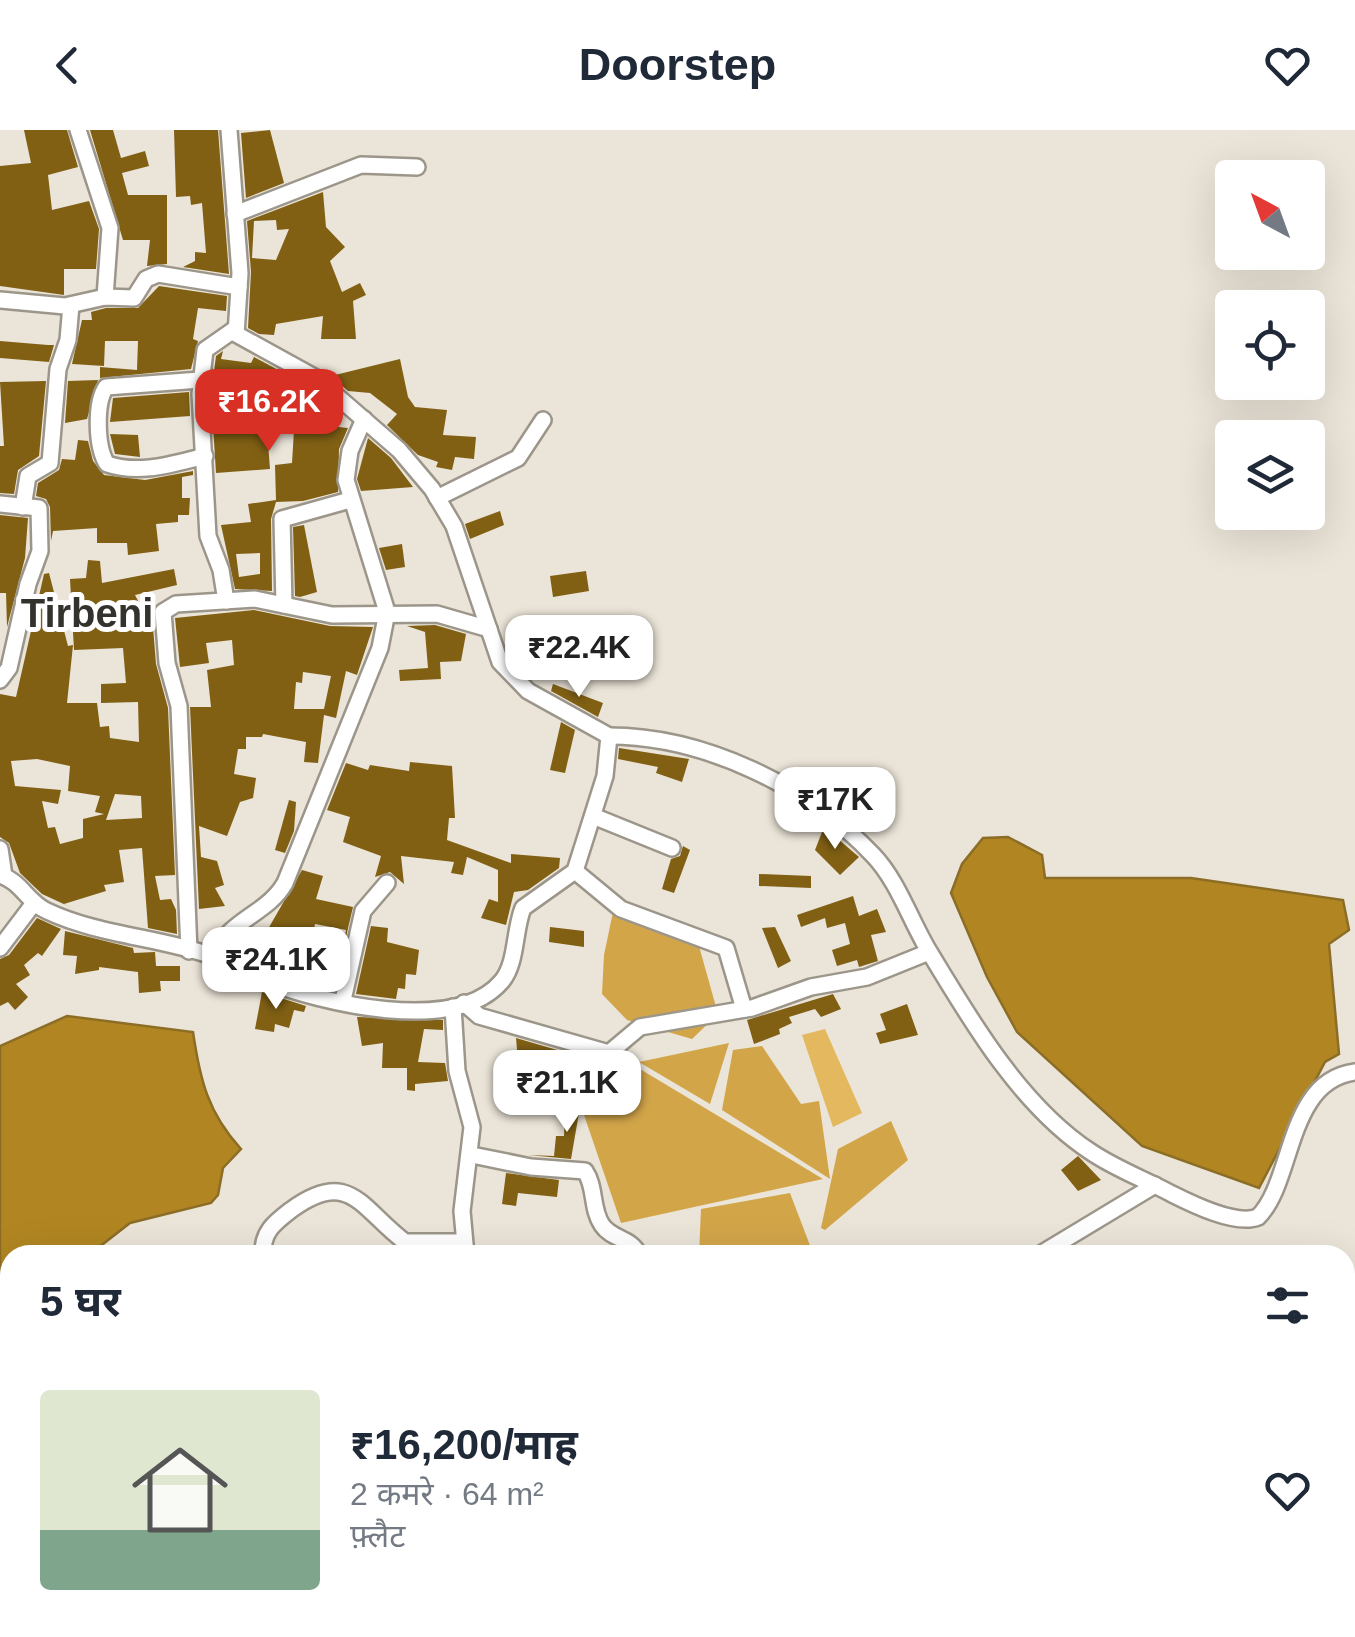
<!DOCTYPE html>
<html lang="hi">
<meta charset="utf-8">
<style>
:root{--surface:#fff;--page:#f2f2f3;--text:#1f2937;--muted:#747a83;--accent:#d93025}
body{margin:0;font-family:Arial,"Noto Sans Devanagari",sans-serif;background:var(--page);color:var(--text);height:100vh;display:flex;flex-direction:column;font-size:38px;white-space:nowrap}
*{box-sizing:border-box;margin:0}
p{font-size:32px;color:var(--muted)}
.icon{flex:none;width:55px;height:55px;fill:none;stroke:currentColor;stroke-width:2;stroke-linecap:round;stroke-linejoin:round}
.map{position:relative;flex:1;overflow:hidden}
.drawer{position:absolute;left:0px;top:1115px;width:1355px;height:392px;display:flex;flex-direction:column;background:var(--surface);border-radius:30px 30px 0 0;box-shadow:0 10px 40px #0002}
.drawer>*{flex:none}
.needle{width:65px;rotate:319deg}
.fabs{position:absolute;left:1215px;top:30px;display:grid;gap:20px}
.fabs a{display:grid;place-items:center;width:110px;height:110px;border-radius:10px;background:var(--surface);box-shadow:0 10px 40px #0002;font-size:50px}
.price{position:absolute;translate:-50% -85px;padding:0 22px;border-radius:20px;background:#fff;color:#222;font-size:32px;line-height:65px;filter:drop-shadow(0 2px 5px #0008)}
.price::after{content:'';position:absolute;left:50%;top:60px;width:30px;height:22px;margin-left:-15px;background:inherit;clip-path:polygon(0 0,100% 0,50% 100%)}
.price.current{background:var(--accent);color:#fff}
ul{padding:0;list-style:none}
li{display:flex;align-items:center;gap:30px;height:250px;padding:0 40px}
li span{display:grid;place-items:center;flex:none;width:280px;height:200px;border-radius:10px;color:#555}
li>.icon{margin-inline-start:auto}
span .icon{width:120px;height:120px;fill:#fffc;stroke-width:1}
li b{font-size:42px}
h2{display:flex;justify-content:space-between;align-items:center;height:120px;padding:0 40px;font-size:42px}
header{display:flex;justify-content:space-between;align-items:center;height:130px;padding:0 40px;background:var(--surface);font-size:45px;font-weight:700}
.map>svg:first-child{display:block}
.green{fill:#e4b85f}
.forest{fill:#d2a549}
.water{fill:#b18622;stroke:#8c6d25;stroke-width:2.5}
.building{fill:#816014;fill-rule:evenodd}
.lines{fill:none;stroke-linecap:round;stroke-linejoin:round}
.minor-casing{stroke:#9c968a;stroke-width:20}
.minor{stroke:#fff;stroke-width:15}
.labels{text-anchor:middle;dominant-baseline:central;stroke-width:10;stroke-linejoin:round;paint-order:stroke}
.quarter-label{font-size:40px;font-weight:bold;fill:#34322d;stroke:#fff}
</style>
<header><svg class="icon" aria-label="back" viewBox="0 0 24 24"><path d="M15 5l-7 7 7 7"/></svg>Doorstep<svg class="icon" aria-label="heart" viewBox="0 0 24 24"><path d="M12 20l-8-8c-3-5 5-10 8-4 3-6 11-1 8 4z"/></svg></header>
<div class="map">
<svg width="1355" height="1507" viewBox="0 0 1355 1507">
<rect width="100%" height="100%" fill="#ebe4d8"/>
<path class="green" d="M825,899L862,983L833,997L802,905Z"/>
<g class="forest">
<path d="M613,782L697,809L718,884L692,909L627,890L602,864L604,825Z"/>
<path d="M729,913L710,974L639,932Z"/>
<path d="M762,916L801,974L819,971L830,1049L722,980L733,920Z"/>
<path d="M620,927L823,1049L621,1093L571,947Z"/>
<path d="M891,991L908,1030L825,1100L821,1098L838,1019Z"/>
<path d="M790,1063L811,1118L796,1125H699L701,1079Z"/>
</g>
<g class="water">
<path d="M1008,707L1042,725L1045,748H1191L1343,770L1349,800L1329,814L1339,924L1325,932L1259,1058L1142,1016L1017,902L987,847L951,763L962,734L983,708Z"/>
<path d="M67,886L193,902C200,950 208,983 241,1019L223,1038L218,1065L211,1073L130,1093L89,1125H10V1498H323L310,1507H0V916Z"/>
</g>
<g class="building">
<path d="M24,0H67L78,37L48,45L52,80L89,71L99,99L96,139H64V165L0,156V36L31,33Z"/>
<path d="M90,0H113L121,28L145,21L149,36L122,43L128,65H167V134L147,136L150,110H123Z"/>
<path d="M174,0H218L229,144L183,137L195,131V122L206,123L202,73L191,75L190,66L176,67Z"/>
<path d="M270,0L284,53L246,68L241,3Z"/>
<path d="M323,62L326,97L345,117L330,131L342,162L360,153L366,165L353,171L356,209H321L323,186L276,194L274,205L259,204L248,198L251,142L247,91ZM276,90L277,100L289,99L276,130L252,128L254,91Z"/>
<path d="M159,156L227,166L226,181L198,178L193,209L198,211L191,239L100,248V237L137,240L138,211H105L104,236L72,234L82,190H92L91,182L106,178H138Z"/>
<path d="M0,211L48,215H54L49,232L0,228Z"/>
<path d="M223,221L221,229L251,233L254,227L310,257L326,272L319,295L348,298L339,319L338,362L303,371L276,372L271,389L272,461L235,459L221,395L251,392L248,374L276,370L275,335L292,333L294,300H267L270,339L216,343L211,264L216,226ZM260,423V444L239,447L236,424Z"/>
<path d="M400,229L408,267L415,277L447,280L443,305L476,307L474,329L455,327L452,340L436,337L438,332L418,325L387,295L397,284L370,263L348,261L331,246Z"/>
<path d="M98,250L87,289L65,293L68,251Z"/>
<path d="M46,251L39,326L18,340L14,364L0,363V316H4L0,252Z"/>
<path d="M189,262L190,286L110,292L113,268Z"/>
<path d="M110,304L138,305L140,327L115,324Z"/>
<path d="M368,308L391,328L413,357L361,361L357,349Z"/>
<path d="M78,310L88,311L93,331L104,345L145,350L193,341V345L182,347V368H190L189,385H178V392L156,394L159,421L128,425L127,413H97V398L53,401L51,411L50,377L46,369L36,366L38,353L59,340L62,329L75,330Z"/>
<path d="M500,381L504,395L470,409L465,394Z"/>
<path d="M0,385L28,388L25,428L7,497L6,463H0Z"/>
<path d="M304,395L317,462L300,467L295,466L293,397Z"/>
<path d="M402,414L405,437L386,440L379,418Z"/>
<path d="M88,430L100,431L102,453L174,439L177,455L135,465L146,486L152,485L156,534L168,578L175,745L155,746L160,770L171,769L176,780L177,804L148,798L142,718L119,720L124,752L104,755L106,761L64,774L79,781L42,764L20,743L9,713L0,707V564L16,567L44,444L49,443L68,516L73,515L67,573H97L100,597L109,596L110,608L139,612L138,572L101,573V554L126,553L123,518L74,520L70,449L86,448ZM37,629L70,636L68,661L100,666L95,682L104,684L83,689V708L60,714L55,697L48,698L42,671L58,674L61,660L15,656L11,631ZM115,664L141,666L142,688L106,690Z"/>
<path d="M586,441L589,461L553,467L550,446Z"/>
<path d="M254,480L330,496L373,497L357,545L346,541L336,588L324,585L318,633L304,632L306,612L263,604L262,607H246V619H238L234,644L256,648L253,668L240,672L227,706L199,696L201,727L217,731L224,755L215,758L225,776L199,779L190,577H211L207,540L234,535L232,510L206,513L209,533L180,537L175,488ZM303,542L331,546L324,579H294L296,552L302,553Z"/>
<path d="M435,495L466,504L461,531L440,532L441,549L400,551L399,540L428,538L425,502L407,496Z"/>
<path d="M525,495L559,496L555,522L542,519L543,510H525Z"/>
<path d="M553,554L603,573L598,587L551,561Z"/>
<path d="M561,592L575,600L565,643L550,640Z"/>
<path d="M619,618L689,629L682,652L656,643L658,637L618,629Z"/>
<path d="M410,632L452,636L455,688H449L447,710L511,733V724L560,728L559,738L528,760L514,762L506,795L481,788L489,769L498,772V740L467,727L463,745L451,743L454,732L401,726L404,754L390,742L375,747L381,726L343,712L350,687L327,680L346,633L368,640L370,635L409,641Z"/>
<path d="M289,670L296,672L294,701L285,723L275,720Z"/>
<path d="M824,697L859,727L840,745L815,720Z"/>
<path d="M683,716L690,720L674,763L662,759L671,729L680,726Z"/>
<path d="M302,740L323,746L316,769L353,777L342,824L346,800L315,794L310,820L341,826L334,859L267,840L229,821L250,800L264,806Z"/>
<path d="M759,744L811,746V758L759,756Z"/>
<path d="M853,766L859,786L877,779L886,802L871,805L878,831L859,837L857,830L837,836L832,820L850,814L845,793L827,798L825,788L801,797L797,785Z"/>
<path d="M37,788L61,799L42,826L38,823L24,835L30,845L16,854L28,867L15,880L8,872L0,876V829L9,825Z"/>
<path d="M371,796L388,798L387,812L419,820L416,845L406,844L405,859L398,858L396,869L356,864Z"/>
<path d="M550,797L584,801V817L549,812Z"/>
<path d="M775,797L791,831L778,838L762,798Z"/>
<path d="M65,801L133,818L134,823L155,822L156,836H180V851H160L161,861L139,863L138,842L99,837V840L75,844L77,826L63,825Z"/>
<path d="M262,862L306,876L304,882L294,880L289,898L275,894L274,902L255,899Z"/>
<path d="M833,864L841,879L821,887L815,879L789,887L792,893L779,899L780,904L754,914L747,890Z"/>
<path d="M907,874L918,905L880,914L876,903L886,900L880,884Z"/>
<path d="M357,887L443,890V900L424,899L418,932L445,933L448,951L415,954V961L407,960V938H382L383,913L362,916Z"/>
<path d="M516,908L578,926L576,936L556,932L551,969L507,968L509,941L519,942Z"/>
<path d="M565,976L580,977L571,1029L528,1025L554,1026L556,1006H564Z"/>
<path d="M1078,1026L1101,1050L1078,1061L1061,1040Z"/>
<path d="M506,1043L559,1050L557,1067L518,1063L516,1076L502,1074Z"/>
</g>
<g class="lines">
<defs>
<g id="minor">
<path d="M78,0L110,98L105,167"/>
<path d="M235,84L361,35L417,37"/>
<path d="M0,170L65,176L105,167L134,168L146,149L158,144L239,157"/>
<path d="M200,250L106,257C95,273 96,317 107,334C140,345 172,334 205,326"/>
<path d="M437,368L518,328L543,290"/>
<path d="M0,374L39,378L40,421L28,454L9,538L0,550"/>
<path d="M23,377L28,346L50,333L58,239L68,210L71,175"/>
<path d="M226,471L221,440L208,406L200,264L205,220L235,199"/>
<path d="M284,475L282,389L350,370"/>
<path d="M609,606C704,606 807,656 873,725C898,751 911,792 930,823C972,893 1022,977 1091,1022C1116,1039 1146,1050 1172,1064C1192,1074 1236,1096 1258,1087C1294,1052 1286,951 1355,942"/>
<path d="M593,686L672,718"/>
<path d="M0,719L4,746"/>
<path d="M575,741L621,779L726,818L744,879"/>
<path d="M0,745C22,752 27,772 47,781C100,806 161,807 215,827C232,833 247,843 263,850C321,873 456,906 502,851C517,833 514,800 523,778L575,741L605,646L609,606L528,561L500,532L454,396L432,359L399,320L316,248L236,204L240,143L229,0"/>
<path d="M0,818L34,773"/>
<path d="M189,821L179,576L167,533L163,482L176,474L255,469L332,485L437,484L489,499"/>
<path d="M214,826C228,789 267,785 285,753L380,518L387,482L346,350L350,321L364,289"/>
<path d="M343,870L363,781L387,753"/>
<path d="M464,873L479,886L609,923L640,897L752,878L811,857L867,847L929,822"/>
<path d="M453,877L457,941L472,997L462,1081L466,1125"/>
<path d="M472,1025L531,1037L585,1041C596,1057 591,1079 602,1095C612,1110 631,1107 639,1125"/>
<path d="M263,1125C262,1102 274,1093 291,1080C350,1037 361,1079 405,1112H464"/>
<path d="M1039,1125L1155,1055"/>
<path d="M433,1498L439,1507"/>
<path d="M361,1507L370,1498"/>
<path d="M487,1507L489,1498"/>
</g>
</defs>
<use href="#minor" class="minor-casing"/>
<use href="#minor" class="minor"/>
</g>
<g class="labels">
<g class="quarter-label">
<text x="87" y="483">Tirbeni</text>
</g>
</g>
</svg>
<div class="fabs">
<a><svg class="needle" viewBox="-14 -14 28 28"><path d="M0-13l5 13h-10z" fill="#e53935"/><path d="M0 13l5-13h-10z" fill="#747a83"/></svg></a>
<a><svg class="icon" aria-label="locate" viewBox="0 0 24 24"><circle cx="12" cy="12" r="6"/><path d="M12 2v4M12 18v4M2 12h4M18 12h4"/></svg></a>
<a><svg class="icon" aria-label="layers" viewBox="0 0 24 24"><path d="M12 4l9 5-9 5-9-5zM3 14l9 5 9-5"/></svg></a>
</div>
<b class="price current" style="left:269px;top:324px">₹16.2K</b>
<b class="price" style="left:579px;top:570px">₹22.4K</b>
<b class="price" style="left:835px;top:722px">₹17K</b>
<b class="price" style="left:276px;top:882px">₹24.1K</b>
<b class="price" style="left:567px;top:1005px">₹21.1K</b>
<section class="drawer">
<h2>5 घर<svg class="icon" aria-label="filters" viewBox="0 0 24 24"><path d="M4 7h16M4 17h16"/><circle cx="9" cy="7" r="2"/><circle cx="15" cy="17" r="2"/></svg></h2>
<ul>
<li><span style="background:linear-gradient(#dfe7d0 70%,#7fa58c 0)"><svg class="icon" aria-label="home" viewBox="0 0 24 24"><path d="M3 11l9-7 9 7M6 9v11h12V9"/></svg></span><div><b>₹16,200/माह</b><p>2 कमरे · 64 m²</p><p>फ़्लैट</p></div><svg class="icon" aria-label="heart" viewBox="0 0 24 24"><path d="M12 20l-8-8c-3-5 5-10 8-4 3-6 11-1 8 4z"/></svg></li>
</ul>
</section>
</div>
